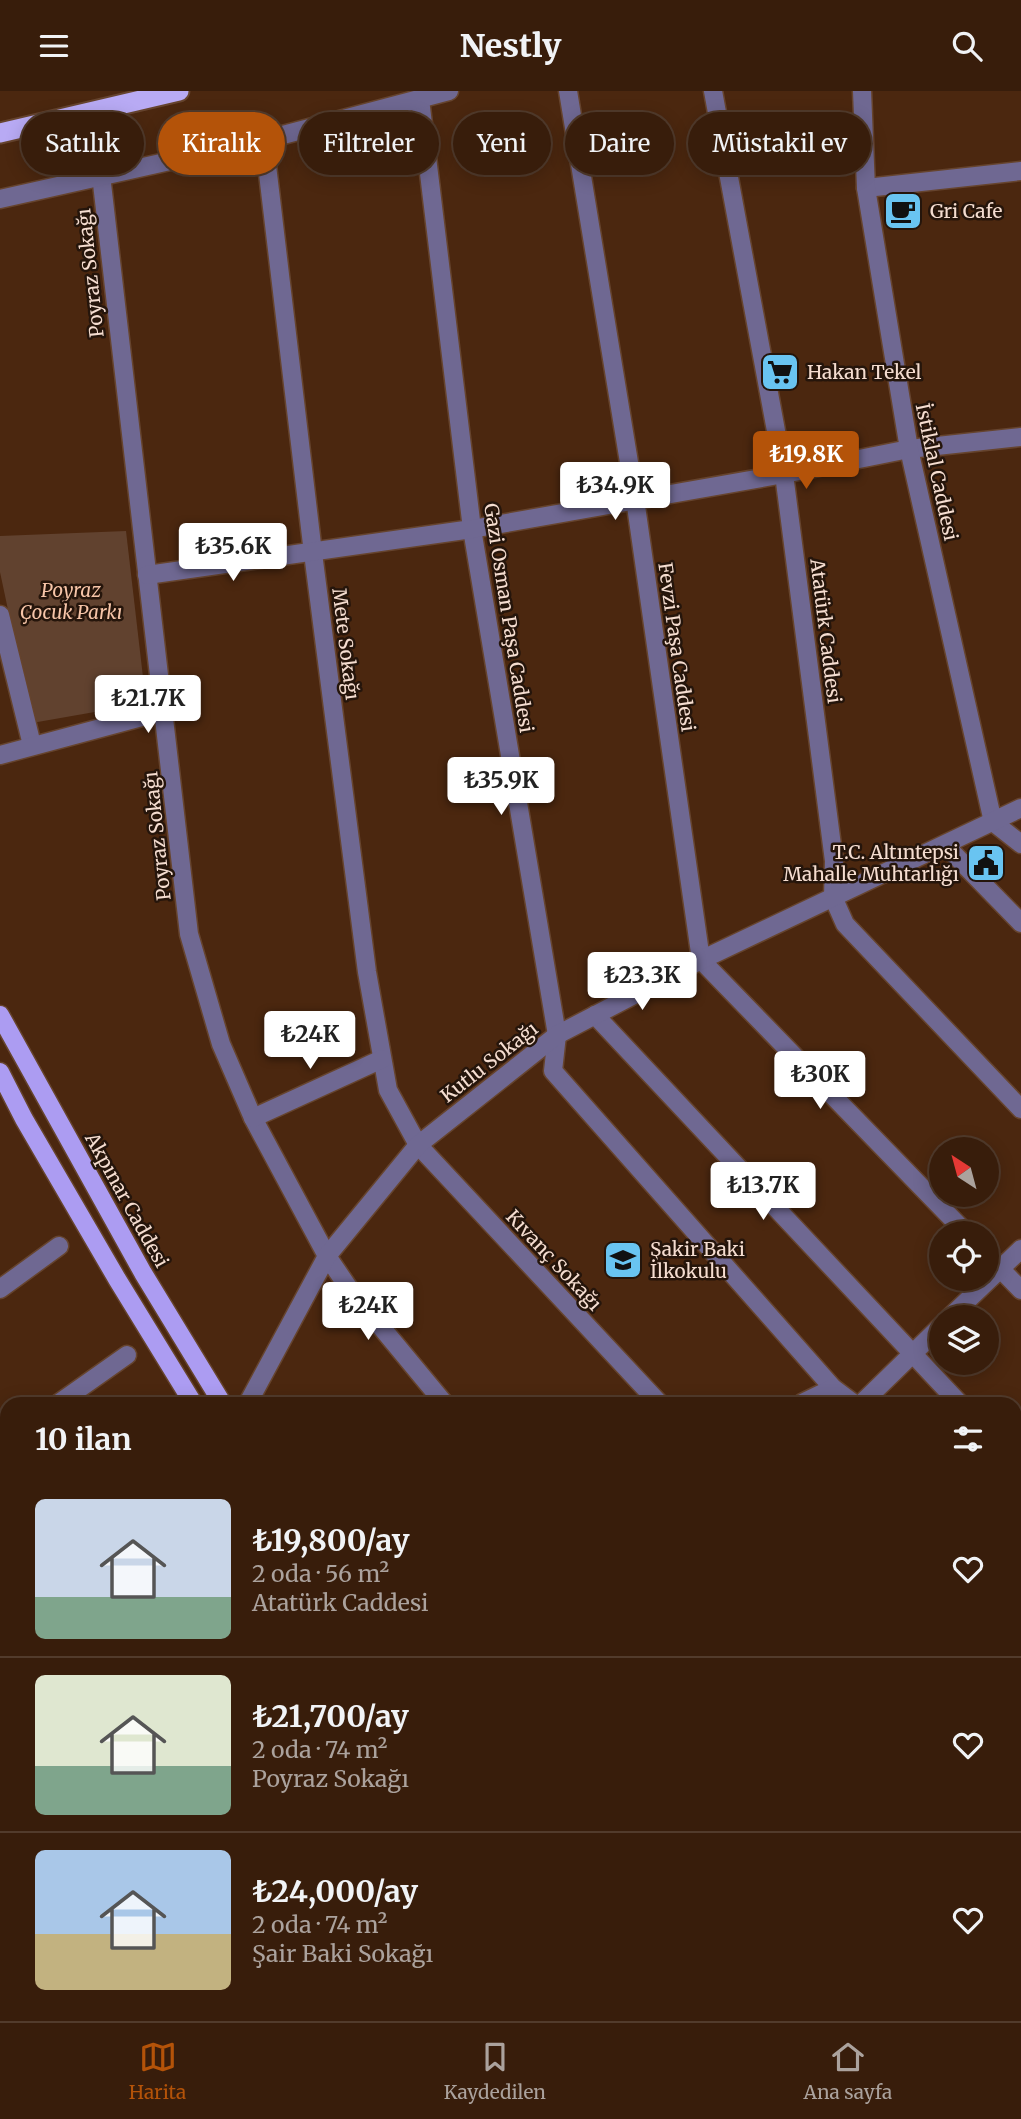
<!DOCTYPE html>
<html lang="tr">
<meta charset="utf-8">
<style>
:root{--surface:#381d0b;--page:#3f2614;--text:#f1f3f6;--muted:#aba29d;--line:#523b2c;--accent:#b45309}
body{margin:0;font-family:Merriweather,serif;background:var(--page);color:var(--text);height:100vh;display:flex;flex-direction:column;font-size:26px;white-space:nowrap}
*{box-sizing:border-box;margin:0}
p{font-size:23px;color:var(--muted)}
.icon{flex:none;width:38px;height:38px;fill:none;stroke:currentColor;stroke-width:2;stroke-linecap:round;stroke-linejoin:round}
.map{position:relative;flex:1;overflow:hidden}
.sheet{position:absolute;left:0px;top:1306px;width:1022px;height:625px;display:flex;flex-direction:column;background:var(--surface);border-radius:21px 21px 0 0;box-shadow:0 4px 18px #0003,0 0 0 2px var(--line)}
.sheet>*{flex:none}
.hud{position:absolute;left:21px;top:21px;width:980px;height:63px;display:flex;gap:14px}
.needle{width:46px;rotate:324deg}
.tools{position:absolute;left:929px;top:1046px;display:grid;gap:14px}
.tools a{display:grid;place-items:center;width:70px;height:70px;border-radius:50%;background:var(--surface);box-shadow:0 4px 18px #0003,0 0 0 2px var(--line);font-size:35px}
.price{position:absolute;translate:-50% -60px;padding:0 16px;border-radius:7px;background:#fff;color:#222;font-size:23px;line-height:46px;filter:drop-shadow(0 2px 4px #0008)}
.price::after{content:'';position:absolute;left:50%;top:42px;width:21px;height:16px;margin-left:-10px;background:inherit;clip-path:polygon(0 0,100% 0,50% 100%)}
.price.on{background:var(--accent);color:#fff}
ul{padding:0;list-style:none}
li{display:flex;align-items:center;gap:21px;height:175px;padding:0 35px}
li+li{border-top:2px solid var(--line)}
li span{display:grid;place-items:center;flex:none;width:196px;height:140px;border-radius:10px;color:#555}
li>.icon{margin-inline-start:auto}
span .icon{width:84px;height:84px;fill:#fffc;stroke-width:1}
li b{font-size:30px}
h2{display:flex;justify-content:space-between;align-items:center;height:84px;padding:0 35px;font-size:30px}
.pill{padding:0 24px;border-radius:32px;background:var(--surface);box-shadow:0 4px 18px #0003,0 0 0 2px var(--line);font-size:24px;line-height:63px}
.pill.on{background:var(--accent);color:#fff}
header{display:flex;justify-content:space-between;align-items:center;height:91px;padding:0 35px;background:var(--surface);font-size:32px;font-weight:800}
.tabs{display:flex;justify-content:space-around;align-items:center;height:98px;border-top:2px solid var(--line);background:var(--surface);font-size:19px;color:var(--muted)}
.tabs a{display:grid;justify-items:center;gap:4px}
.tabs .on{color:var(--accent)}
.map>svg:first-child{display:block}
.green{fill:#61422f}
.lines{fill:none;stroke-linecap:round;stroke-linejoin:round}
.minor-casing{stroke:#66442e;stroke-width:21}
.tertiary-casing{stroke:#66442e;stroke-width:21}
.primary-casing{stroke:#66442e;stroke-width:21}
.trunk-casing{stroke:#66442e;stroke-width:23}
.minor{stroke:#6f6892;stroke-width:18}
.tertiary{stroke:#6f6892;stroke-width:18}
.primary{stroke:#ac9cf2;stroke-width:18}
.trunk{stroke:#b8aaf4;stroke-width:19}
.labels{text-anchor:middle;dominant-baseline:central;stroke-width:5;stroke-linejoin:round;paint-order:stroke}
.poi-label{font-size:19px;fill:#f5ddd0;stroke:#25150b;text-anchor:start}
.street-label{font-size:19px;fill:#f5ddd0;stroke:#25150b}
.park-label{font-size:19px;font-style:italic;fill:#f7c5a8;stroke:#25150b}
</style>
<header><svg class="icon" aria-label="menu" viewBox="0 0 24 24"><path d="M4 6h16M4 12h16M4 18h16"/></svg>Nestly<svg class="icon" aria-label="search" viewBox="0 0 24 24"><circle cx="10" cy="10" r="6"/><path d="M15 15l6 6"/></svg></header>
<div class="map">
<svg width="1021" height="1930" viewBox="0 0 1021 1930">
<rect width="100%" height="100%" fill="#4b270f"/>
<g class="green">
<path d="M126,440L146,612L32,632L0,481V445Z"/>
<path d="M1021,1424V1474L1015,1467V1431Z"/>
</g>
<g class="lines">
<defs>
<g id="minor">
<path d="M568,0L635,408L701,869L967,1143"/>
<path d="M713,0L784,383L834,770L833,806L845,833L1021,1018"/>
<path d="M420,8L472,438L557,944L553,980L833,1297L853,1312"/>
<path d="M264,49L313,462L367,881L388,999L418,1054L659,1312"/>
<path d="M101,84L189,843L221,953L253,1027L327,1165L348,1196L444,1312"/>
<path d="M866,97L1021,80"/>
<path d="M0,108L264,49L449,0"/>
<path d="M147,484L472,438L784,383L909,358L1021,346"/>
<path d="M0,524L32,654"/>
<path d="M0,664L164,620"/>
<path d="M993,731L1021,753"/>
<path d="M945,754L1021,832"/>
<path d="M595,924L959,1312"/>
<path d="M253,1027L382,968"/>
<path d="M987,1164L1021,1199"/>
<path d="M0,1198L59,1155"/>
<path d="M949,1227L1021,1158"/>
<path d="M59,1312L127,1264"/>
<path d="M802,1312L833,1297"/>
<path d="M862,1312L942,1234"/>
<path d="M0,1354L7,1349"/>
<path d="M1015,1372L1021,1379"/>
<path d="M0,1458L7,1467"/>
<path d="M1015,1481L1021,1488"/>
<path d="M0,1599L7,1606"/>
<path d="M1015,1733L1021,1741"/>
<path d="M0,1868L7,1861"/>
<path d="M307,1923L314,1930"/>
<path d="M396,1923L399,1930"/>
<path d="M911,1923L916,1930"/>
<path d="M342,1930L347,1923"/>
<path d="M1020,1930L1021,1929"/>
</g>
<g id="tertiary">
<path d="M862,0L866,97L909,358L993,731"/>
<path d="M248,1312L327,1165L418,1054L557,944L701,869L1021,717"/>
<path d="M0,1526L7,1522"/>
<path d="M0,1822L7,1829"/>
<path d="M102,1923L109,1930"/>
</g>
<g id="primary">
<path d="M0,924L143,1182L222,1312"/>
<path d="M0,981L24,1028L117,1188L193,1312"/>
<path d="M560,1923L564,1930"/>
<path d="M586,1923L590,1930"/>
</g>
<path id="trunk" d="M0,42L179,0"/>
</defs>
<use href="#minor" class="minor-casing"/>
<use href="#tertiary" class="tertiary-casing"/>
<use href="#primary" class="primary-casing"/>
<use href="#trunk" class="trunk-casing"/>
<use href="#minor" class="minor"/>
<use href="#tertiary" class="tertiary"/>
<use href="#primary" class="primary"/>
<use href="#trunk" class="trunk"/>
</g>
<defs>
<symbol id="cafe-square" viewBox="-11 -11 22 22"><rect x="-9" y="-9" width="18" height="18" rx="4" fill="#69c4f1" stroke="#25150b"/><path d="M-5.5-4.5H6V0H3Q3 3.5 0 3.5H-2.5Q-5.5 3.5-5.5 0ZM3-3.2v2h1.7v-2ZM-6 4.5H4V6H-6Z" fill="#111"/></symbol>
<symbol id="supermarket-square" viewBox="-11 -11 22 22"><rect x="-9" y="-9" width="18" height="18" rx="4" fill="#69c4f1" stroke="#25150b"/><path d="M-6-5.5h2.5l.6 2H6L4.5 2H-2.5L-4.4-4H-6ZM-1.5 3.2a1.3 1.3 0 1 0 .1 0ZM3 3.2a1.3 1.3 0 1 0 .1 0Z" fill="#111"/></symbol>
<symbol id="civic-square" viewBox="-11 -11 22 22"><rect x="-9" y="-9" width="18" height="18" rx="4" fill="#69c4f1" stroke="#25150b"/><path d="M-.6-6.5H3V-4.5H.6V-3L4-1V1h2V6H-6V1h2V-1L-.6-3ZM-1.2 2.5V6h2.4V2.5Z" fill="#111"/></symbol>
<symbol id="school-square" viewBox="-11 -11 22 22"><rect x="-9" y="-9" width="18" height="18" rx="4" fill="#69c4f1" stroke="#25150b"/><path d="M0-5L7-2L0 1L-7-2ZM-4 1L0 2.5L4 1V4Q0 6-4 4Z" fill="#111"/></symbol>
</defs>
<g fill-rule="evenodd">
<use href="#cafe-square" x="881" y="98" width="44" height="44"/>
<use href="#supermarket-square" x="758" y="259" width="44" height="44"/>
<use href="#civic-square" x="964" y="750" width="44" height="44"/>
<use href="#school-square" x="601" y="1147" width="44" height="44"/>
</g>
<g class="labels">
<g class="poi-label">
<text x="930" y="120">Gri Cafe</text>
<text x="807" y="281">Hakan Tekel</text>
<text x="959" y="761" text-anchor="end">T.C. Altıntepsi<tspan x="959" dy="22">Mahalle Muhtarlığı</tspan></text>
<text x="650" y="1158">Şakir Baki<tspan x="650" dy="22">İlkokulu</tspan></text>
</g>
<g class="street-label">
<text transform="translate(90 182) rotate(-96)">Poyraz Sokağı</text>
<text transform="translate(937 381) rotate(78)">İstiklal Caddesi</text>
<text transform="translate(509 527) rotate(81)">Gazi Osman Paşa Caddesi</text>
<text transform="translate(826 540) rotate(83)">Atatürk Caddesi</text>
<text transform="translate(346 553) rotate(83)">Mete Sokağı</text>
<text transform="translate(677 556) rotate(82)">Fevzi Paşa Caddesi</text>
<text transform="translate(157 745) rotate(-96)">Poyraz Sokağı</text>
<text transform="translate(489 971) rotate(-38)">Kutlu Sokağı</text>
<text transform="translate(127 1109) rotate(61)">Akpınar Caddesi</text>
<text transform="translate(554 1169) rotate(47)">Kıvanç Sokağı</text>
</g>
<g class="park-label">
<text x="71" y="499">Poyraz<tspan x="71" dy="22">Çocuk Parkı</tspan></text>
</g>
</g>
</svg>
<div class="tools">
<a><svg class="needle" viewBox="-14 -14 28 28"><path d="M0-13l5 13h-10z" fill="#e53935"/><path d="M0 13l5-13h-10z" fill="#aba29d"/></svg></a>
<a><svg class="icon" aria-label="locate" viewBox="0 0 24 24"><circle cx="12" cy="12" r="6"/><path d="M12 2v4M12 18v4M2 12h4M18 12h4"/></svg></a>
<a><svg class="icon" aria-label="layers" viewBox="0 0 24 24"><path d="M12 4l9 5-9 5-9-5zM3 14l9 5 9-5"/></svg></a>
</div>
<b class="price on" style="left:806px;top:400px">₺19.8K</b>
<b class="price" style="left:615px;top:431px">₺34.9K</b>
<b class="price" style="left:233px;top:492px">₺35.6K</b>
<b class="price" style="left:148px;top:644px">₺21.7K</b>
<b class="price" style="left:501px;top:726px">₺35.9K</b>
<b class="price" style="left:642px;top:921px">₺23.3K</b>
<b class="price" style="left:310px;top:980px">₺24K</b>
<b class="price" style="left:820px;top:1020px">₺30K</b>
<b class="price" style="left:763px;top:1131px">₺13.7K</b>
<b class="price" style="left:368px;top:1251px">₺24K</b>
<div class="hud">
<a class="pill">Satılık</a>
<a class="pill on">Kiralık</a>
<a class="pill">Filtreler</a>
<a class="pill">Yeni</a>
<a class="pill">Daire</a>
<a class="pill">Müstakil ev</a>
</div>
<section class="sheet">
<h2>10 ilan<svg class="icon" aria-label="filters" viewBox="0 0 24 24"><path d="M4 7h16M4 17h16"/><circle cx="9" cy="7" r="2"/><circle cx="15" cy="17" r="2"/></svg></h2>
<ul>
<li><span style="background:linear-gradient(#c9d6e8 70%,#7fa58c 0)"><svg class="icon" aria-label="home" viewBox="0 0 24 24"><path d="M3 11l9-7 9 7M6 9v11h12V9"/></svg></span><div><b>₺19,800/ay</b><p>2 oda · 56 m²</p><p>Atatürk Caddesi</p></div><svg class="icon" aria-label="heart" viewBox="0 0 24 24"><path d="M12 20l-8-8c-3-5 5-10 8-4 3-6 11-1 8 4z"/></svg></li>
<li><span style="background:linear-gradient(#dfe7d0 65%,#7fa58c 0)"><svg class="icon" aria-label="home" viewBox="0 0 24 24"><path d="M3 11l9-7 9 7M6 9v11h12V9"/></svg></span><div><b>₺21,700/ay</b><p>2 oda · 74 m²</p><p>Poyraz Sokağı</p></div><svg class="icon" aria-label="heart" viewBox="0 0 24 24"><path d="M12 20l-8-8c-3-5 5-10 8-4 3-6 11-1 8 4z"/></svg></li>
<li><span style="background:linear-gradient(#a9c7e8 60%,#c2b280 0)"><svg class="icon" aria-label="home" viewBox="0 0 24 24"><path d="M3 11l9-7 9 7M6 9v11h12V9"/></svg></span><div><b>₺24,000/ay</b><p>2 oda · 74 m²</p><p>Şair Baki Sokağı</p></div><svg class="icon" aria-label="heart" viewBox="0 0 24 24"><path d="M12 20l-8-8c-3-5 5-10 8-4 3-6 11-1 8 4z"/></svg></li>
</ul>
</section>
</div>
<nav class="tabs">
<a class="on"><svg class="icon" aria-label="map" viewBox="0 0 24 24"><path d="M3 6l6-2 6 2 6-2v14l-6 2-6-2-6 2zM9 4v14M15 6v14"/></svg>Harita</a>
<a><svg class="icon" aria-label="saved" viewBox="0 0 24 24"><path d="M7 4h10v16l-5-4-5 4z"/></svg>Kaydedilen</a>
<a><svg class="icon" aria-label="home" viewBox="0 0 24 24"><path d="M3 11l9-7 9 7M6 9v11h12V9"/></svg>Ana sayfa</a>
</nav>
